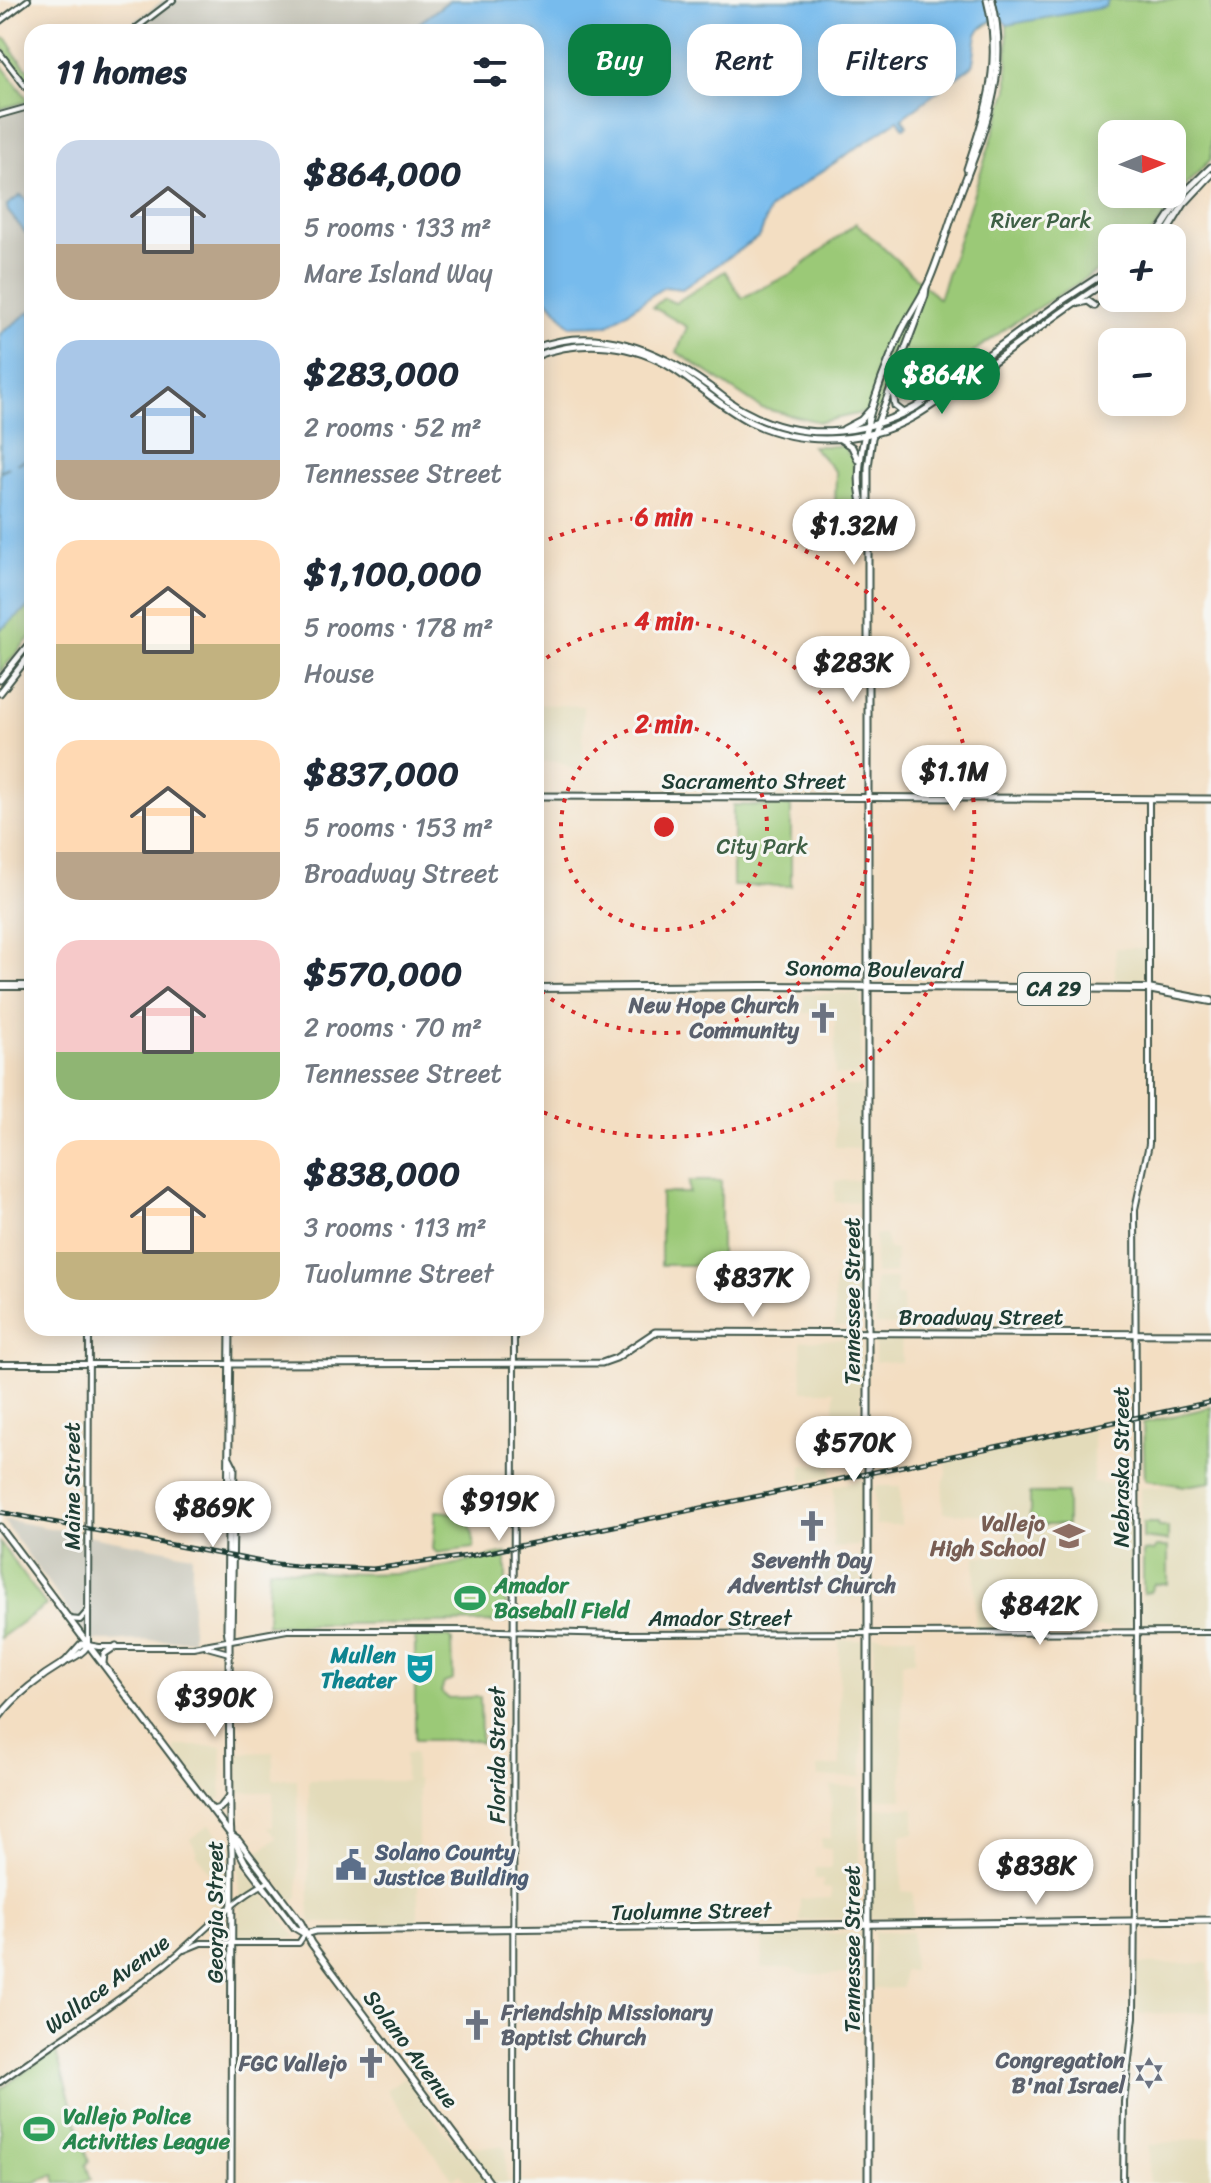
<!DOCTYPE html>
<meta charset="utf-8">
<style>
:root{--surface:#fff;--page:#f6f6f7;--text:#1f2937;--muted:#747a83;--accent:#0b8043}
body{margin:0;font-family:Sriracha,sans-serif;background:var(--page);color:var(--text);height:100vh;display:flex;flex-direction:column;font-size:30px;white-space:nowrap}
*{box-sizing:border-box;margin:0}
p{font-size:26px;color:var(--muted)}
.icon{flex:none;width:44px;height:44px;fill:none;stroke:currentColor;stroke-width:2;stroke-linecap:round;stroke-linejoin:round}
.map{position:relative;flex:1;overflow:hidden}
.sheet{position:absolute;left:24px;top:24px;width:520px;height:1312px;display:flex;flex-direction:column;background:var(--surface);border-radius:24px;box-shadow:0 4px 20px #0003}
.sheet>*{flex:none}
.top-card{position:absolute;left:568px;top:24px;width:522px;height:72px;display:flex;gap:16px}
.needle{width:52px;rotate:89deg}
.buttons{position:absolute;left:1098px;top:120px;display:grid;gap:16px}
.buttons a{display:grid;place-items:center;width:88px;height:88px;border-radius:16px;background:var(--surface);box-shadow:0 4px 20px #0003;font-size:40px}
.price{position:absolute;translate:-50% -68px;padding:0 18px;border-radius:28px;background:#fff;color:#222;font-size:26px;line-height:52px;filter:drop-shadow(0 2px 4px #0008)}
.price::after{content:'';position:absolute;left:50%;top:48px;width:24px;height:18px;margin-left:-12px;background:inherit;clip-path:polygon(0 0,100% 0,50% 100%)}
.price.active{background:var(--accent);color:#fff}
ul{padding:0;list-style:none}
li{display:flex;align-items:center;gap:24px;height:200px;padding:0 32px}
li span{display:grid;place-items:center;flex:none;width:224px;height:160px;border-radius:24px;color:#555}
li>.icon{margin-inline-start:auto}
span .icon{width:96px;height:96px;fill:#fffc;stroke-width:1}
li b{font-size:34px}
h2{display:flex;justify-content:space-between;align-items:center;height:96px;padding:0 32px;font-size:34px}
.pill{padding:0 28px;border-radius:24px;background:var(--surface);box-shadow:0 4px 20px #0003;font-size:28px;line-height:72px}
.pill.active{background:var(--accent);color:#fff}
.map>svg:first-child{display:block}
.built{fill:#e3dbba}
.industrial{fill:#c6c5b8}
.green{fill:#9bc977;stroke:#5d8356;stroke-width:2;fill-rule:evenodd}
.water{fill:#77bbed;stroke:#4b7c90;stroke-width:2}
.lines{fill:none;stroke-linecap:round;stroke-linejoin:round}
.ferry{stroke:#355c62;stroke-width:2;stroke-dasharray:10 8;stroke-linecap:butt}
.tertiary-casing{stroke:#3f5549;stroke-width:8}
.secondary-casing{stroke:#3f5549;stroke-width:9}
.primary-casing{stroke:#3f5549;stroke-width:10}
.tertiary{stroke:#fff;stroke-width:4}
.secondary{stroke:#fff;stroke-width:5}
.primary{stroke:#fff;stroke-width:6}
.rail-casing{stroke:#1f3d34;stroke-width:5}
.rail{stroke:#f6f6f2;stroke-width:2;stroke-dasharray:6;stroke-linecap:butt}
.ring{fill:none;stroke:#d62828;stroke-width:4;stroke-dasharray:4 8}
.labels{text-anchor:middle;dominant-baseline:central;stroke-width:6;stroke-linejoin:round;paint-order:stroke}
.shield{fill:#f6f6f2;stroke:#60746d;stroke-width:2}
.shield-label{font-size:20px;font-weight:bold;fill:#1f3d34}
.park-label{font-size:22px;fill:#3e6045;stroke:#f6f6f2}
.street-label{font-size:22px;fill:#1f3d34;stroke:#f6f6f2}
.worship-label{font-size:22px;font-weight:bold;fill:#5b616d;stroke:#f6f6f2;text-anchor:end}
.education-label{font-size:22px;font-weight:bold;fill:#785e54;stroke:#f6f6f2;text-anchor:end}
.leisure-label{font-size:22px;font-weight:bold;fill:#27864d;stroke:#f6f6f2;text-anchor:start}
.culture-label{font-size:22px;font-weight:bold;fill:#0d838f;stroke:#f6f6f2;text-anchor:end}
.service-label{font-size:22px;font-weight:bold;fill:#4e5e75;stroke:#f6f6f2;text-anchor:start}
.centre{fill:#d62828;stroke:#f6f6f2;stroke-width:4}
.ring-label{font-size:24px;text-anchor:middle;font-weight:bold;fill:#d62828;stroke:#f6f6f2;stroke-width:6;stroke-linejoin:round;paint-order:stroke}
</style>
<div class="map">
<svg width="1211" height="2183" viewBox="0 0 1211 2183">
<rect width="100%" height="100%" fill="#f6f6f2"/>
<filter id="ink" filterUnits="userSpaceOnUse"><feTurbulence type="fractalNoise" baseFrequency=".0125" numOctaves="2"/><feDisplacementMap in="SourceGraphic" scale="16" xChannelSelector="R" yChannelSelector="G"/><feConvolveMatrix kernelMatrix="1 2 1 2 8 2 1 2 1" color-interpolation-filters="sRGB"/></filter>
<filter id="wash" filterUnits="userSpaceOnUse"><feTurbulence type="fractalNoise" baseFrequency=".006" numOctaves="4" result="noise"/><feDisplacementMap in="SourceGraphic" scale="32" xChannelSelector="R" yChannelSelector="G"/><feGaussianBlur stdDeviation="1.8" result="paint"/><feColorMatrix in="noise" values="0 0 0 0 0 0 0 0 0 0 0 0 0 0 0 0 0 1.4 0 .05"/><feComposite in="paint" operator="in"/></filter>
<g filter="url(#wash)">
<rect width="100%" height="100%" fill="#f3dec2"/>
<g class="built">
<path d="M536,704L583,706V776L559,761L536,762Z"/>
<path d="M1115,948H1144L1143,977L1140,980L1115,979Z"/>
<path d="M861,993V1075H835V1012L804,1013L803,996L806,994Z"/>
<path d="M835,1086H861V1148L835,1147Z"/>
<path d="M861,1180V1201L835,1202V1181Z"/>
<path d="M875,1235H885L889,1249L896,1250L895,1273L875,1274Z"/>
<path d="M834,1278H861L860,1327H835Z"/>
<path d="M878,1279H896V1296H903L902,1326L876,1325L875,1281Z"/>
<path d="M861,1338L860,1451L835,1450L834,1391H802L801,1341Z"/>
<path d="M875,1340L901,1341L902,1362H875Z"/>
<path d="M1093,1430V1482L1132,1486V1627L975,1630V1556H1006L1005,1515L943,1513V1481L947,1474L946,1462Z"/>
<path d="M831,1464L832,1476L802,1482V1465Z"/>
<path d="M861,1480L860,1541L858,1546L833,1547L834,1486Z"/>
<path d="M1211,1483V1629H1142L1140,1488Z"/>
<path d="M875,1486H900L901,1525H875Z"/>
<path d="M862,1557L861,1598H834L835,1558Z"/>
<path d="M803,1558H831L830,1590H802Z"/>
<path d="M873,1636H915V1661L902,1662V1799H878L875,1796Z"/>
<path d="M839,1640H862V1777H818L817,1767L840,1766Z"/>
<path d="M177,1746H222L221,1799H215L209,1790L203,1789L174,1750Z"/>
<path d="M239,1753L273,1752V1779H297L298,1898L292,1902L257,1853L277,1838L268,1827H273V1792H237Z"/>
<path d="M405,1753H415V1779L418,1780V1923H312L309,1918V1780L405,1781Z"/>
<path d="M831,1786L859,1787V1918L800,1921V1899L831,1898V1889L823,1888V1879H815V1868H831V1848H821V1838H831Z"/>
<path d="M872,1808H914V1834L901,1835L902,1891L913,1892L914,1919H871Z"/>
<path d="M210,1824L225,1845V1901L215,1909L205,1896L220,1885L216,1876L213,1877L196,1853L198,1852L190,1839Z"/>
<path d="M242,1865L297,1938L239,1939V1866Z"/>
<path d="M763,1932L860,1934V1974H802L792,1968H762Z"/>
<path d="M874,1932H912L913,1971H903V1988L873,1989Z"/>
<path d="M1208,1963L1210,2012L1138,2014L1137,1964Z"/>
<path d="M404,2077L456,2146L506,2147L507,2181L546,2183H467L460,2174L453,2179L386,2090Z"/>
<path d="M1211,2137V2183H1149V2145Z"/>
</g>
<g class="industrial">
<path d="M163,0H450L407,32H120Z"/>
<path d="M32,98V310L0,334V109L20,105Z"/>
<path d="M2,1519L192,1555V1640L90,1641Z"/>
</g>
<g class="green">
<path d="M956,0H1211V159L1179,192L1155,229L1146,238H1112V262L1015,322L899,405L820,422L761,408L677,352L687,327L653,307L664,298L675,303L725,271L742,298L793,273L856,223L939,299L1008,89L1007,25L999,16L978,31ZM1112,134H1172V194H1112Z"/>
<path d="M0,38L7,39L13,48L12,51L32,74V89L0,44Z"/>
<path d="M0,63L29,101L0,109Z"/>
<path d="M812,446H844L848,454L853,455L855,505L852,509H835L836,472Z"/>
<path d="M32,604V635L0,672V630Z"/>
<path d="M733,805L791,806V886H733Z"/>
<path d="M689,1181H721V1265H661V1193H689Z"/>
<path d="M1211,1407V1482L1185,1486L1145,1480L1143,1423Z"/>
<rect x="1030" y="1493" width="37" height="32"/>
<path d="M436,1511C464,1512 474,1520 474,1548L437,1553L433,1549Z"/>
<path d="M1143,1523H1158L1159,1527H1168V1541L1143,1538Z"/>
<path d="M0,1543L46,1605L0,1638Z"/>
<path d="M1156,1547H1168V1584H1154L1150,1592L1143,1593V1552L1153,1551Z"/>
<path d="M506,1553V1622L267,1625L269,1568C318,1572 366,1577 416,1571C446,1568 476,1559 506,1553Z"/>
<path d="M415,1637H450L452,1640L453,1680L444,1683L441,1692L448,1698L480,1697L481,1743L474,1740H415Z"/>
<path d="M55,2049L89,2162L86,2165L91,2179L76,2183H57L54,2174L34,2183H0V2090Z"/>
</g>
<g class="water">
<path d="M450,0H1109L1105,7L1007,25L999,16C967,33 980,37 972,66L902,118L907,126L904,128L898,120L778,201L769,210L760,236L682,289L664,287L608,325L570,326L536,285V32H407Z"/>
<path d="M21,195L32,206V241L8,211L7,205Z"/>
<path d="M32,310V604L0,630V334Z"/>
</g>
<g class="lines">
<path class="ferry" d="M0,471L32,457"/>
</g>
</g>
<g filter="url(#ink)">
<g class="lines">
<defs>
<g id="tertiary">
<path d="M0,21L28,0"/>
<path d="M131,32L173,0"/>
<path d="M0,53L32,95"/>
<path d="M0,115L32,106"/>
<path d="M89,1328L88,1645L99,1647H193L287,1630H464L619,1634L1211,1632"/>
<path d="M0,1364H230"/>
<path d="M69,1619L80,1620L87,1612"/>
<path d="M207,1647L229,1653"/>
<path d="M184,1950L201,1943H299L305,1934"/>
<path d="M0,2082C59,2038 123,2000 179,1953C207,1928 236,1897 270,1881"/>
<path d="M513,2183L514,1328"/>
<path d="M1123,2183L1124,2102L1134,2017L1137,1627L1135,1209L1149,1144V799"/>
</g>
<g id="secondary">
<path d="M967,169C986,111 1003,63 987,0"/>
<path d="M1155,238L1186,191L1211,167"/>
<path d="M1163,238L1184,204L1211,175"/>
<path d="M1079,303L1088,301L1095,306"/>
<path d="M536,348C596,324 658,350 707,385C719,393 729,403 742,410C799,442 860,437 916,407L1062,301L1112,268"/>
<path d="M536,356C582,338 634,343 675,370C700,387 723,408 750,422C790,441 832,443 874,433C907,425 931,406 958,387C1010,351 1059,311 1112,278"/>
<path d="M892,385L895,406L904,413"/>
<path d="M844,429L861,420L871,409"/>
<path d="M840,439L852,447L858,460"/>
<path d="M867,515C843,471 881,377 900,334C908,316 921,299 929,281C941,253 949,223 960,194C985,128 1010,73 992,0"/>
<path d="M0,680L32,640"/>
<path d="M0,693L32,652"/>
<path d="M536,796L1211,799"/>
<path d="M230,1328L227,1629L229,1641L230,1819L232,1852L231,2183"/>
<path d="M230,1364L602,1363L616,1358L655,1332L1211,1334"/>
<path d="M230,1459L234,1467L231,1636"/>
<path d="M0,1527L231,1835L245,1862L295,1928L305,1934"/>
<path d="M64,1663L81,1644L88,1645"/>
<path d="M103,1663L104,1654L116,1646"/>
<path d="M0,1716C15,1696 41,1676 63,1663C74,1657 81,1655 88,1645"/>
<path d="M212,1810L220,1808L229,1797"/>
<path d="M232,1836L238,1840L301,1923L311,1943L490,2183"/>
<path d="M305,1934L316,1931L1211,1920"/>
<path d="M868,2183V467L872,438L925,296L926,287"/>
</g>
<g id="primary">
<path d="M0,986H32"/>
<path d="M536,988L762,986L1148,989L1211,1001"/>
</g>
</defs>
<use href="#tertiary" class="tertiary-casing"/>
<use href="#secondary" class="secondary-casing"/>
<use href="#primary" class="primary-casing"/>
<use href="#tertiary" class="tertiary"/>
<use href="#secondary" class="secondary"/>
<use href="#primary" class="primary"/>
<defs>
<path id="rail" d="M0,1512L267,1563L296,1566L373,1569L475,1555L1211,1402"/>
</defs>
<use href="#rail" class="rail-casing"/>
<use href="#rail" class="rail"/>
</g>
</g>
<g class="ring">
<circle cx="664" cy="827" r="103"/>
<path d="M537 665A206 206 0 1 1 537 989"/>
<path d="M538 544A310 310 0 1 1 538 1110"/>
</g>
<defs>
<symbol id="church-bare" viewBox="-9 -9 18 18"><path d="M-1.2-6h2.4v3.5h3.3v2.4h-3.3V6h-2.4V-.1h-3.3v-2.4h3.3Z" fill="#6b7280" stroke="#f6f6f2" stroke-width="2.5" paint-order="stroke"/></symbol>
<symbol id="school-bare" viewBox="-9 -9 18 18"><path d="M0-5L7-2L0 1L-7-2ZM-4 1L0 2.5L4 1V4Q0 6-4 4Z" fill="#8d6e63" stroke="#f6f6f2" stroke-width="2.5" paint-order="stroke"/></symbol>
<symbol id="stadium-bare" viewBox="-9 -9 18 18"><path d="M0-5a6.5 5 0 1 0 0 10a6.5 5 0 1 0 0-10ZM-3.5-1.8h7v3.6h-7Z" fill="#2e9e5b" stroke="#f6f6f2" stroke-width="2.5" paint-order="stroke"/></symbol>
<symbol id="theatre-bare" viewBox="-9 -9 18 18"><path d="M-5-5.5Q0-4 5-5.5V0Q5 5 0 6Q-5 5-5 0ZM-3.3-2.5H-1v1.5H-3.3ZM1-2.5H3.3v1.5H1ZM-2.8 1Q0 5.5 2.8 1Z" fill="#0f9aa8" stroke="#f6f6f2" stroke-width="2.5" paint-order="stroke"/></symbol>
<symbol id="civic-bare" viewBox="-9 -9 18 18"><path d="M-.6-6.5H3V-4.5H.6V-3L4-1V1h2V6H-6V1h2V-1L-.6-3ZM-1.2 2.5V6h2.4V2.5Z" fill="#5c6f8a" stroke="#f6f6f2" stroke-width="2.5" paint-order="stroke"/></symbol>
<symbol id="synagogue-bare" viewBox="-9 -9 18 18"><path d="M0-6.5L5.6 3.2H-5.6ZM0 6.5L5.6-3.2H-5.6Z" fill="#6b7280" stroke="#f6f6f2" stroke-width="2.5" paint-order="stroke"/></symbol>
</defs>
<g fill-rule="evenodd">
<use href="#church-bare" x="801" y="996" width="44" height="44"/>
<use href="#church-bare" x="790" y="1504" width="44" height="44"/>
<use href="#school-bare" x="1047" y="1514" width="44" height="44"/>
<use href="#stadium-bare" x="448" y="1576" width="44" height="44"/>
<use href="#theatre-bare" x="398" y="1646" width="44" height="44"/>
<use href="#civic-bare" x="329" y="1843" width="44" height="44"/>
<use href="#church-bare" x="455" y="2003" width="44" height="44"/>
<use href="#church-bare" x="349" y="2041" width="44" height="44"/>
<use href="#synagogue-bare" x="1127" y="2051" width="44" height="44"/>
<use href="#stadium-bare" x="17" y="2107" width="44" height="44"/>
</g>
<g class="labels">
<rect class="shield" x="1018" y="973" width="72" height="32" rx="6"/>
<g class="shield-label">
<text x="1054" y="989">CA 29</text>
</g>
<g class="park-label">
<text x="1041" y="220">River Park</text>
<text x="762" y="846">City Park</text>
</g>
<g class="street-label">
<text x="754" y="781">Sacramento Street</text>
<text transform="translate(874 969) rotate(1)">Sonoma Boulevard</text>
<text transform="translate(852 1301) rotate(-90)">Tennessee Street</text>
<text x="981" y="1317">Broadway Street</text>
<text transform="translate(1121 1467) rotate(-90)">Nebraska Street</text>
<text transform="translate(72 1486) rotate(-90)">Maine Street</text>
<text x="720" y="1618">Amador Street</text>
<text transform="translate(497 1755) rotate(-90)">Florida Street</text>
<text transform="translate(691 1911) rotate(-1)">Tuolumne Street</text>
<text transform="translate(215 1912) rotate(-90)">Georgia Street</text>
<text transform="translate(852 1949) rotate(-90)">Tennessee Street</text>
<text transform="translate(107 1984) rotate(-37)">Wallace Avenue</text>
<text transform="translate(411 2049) rotate(53)">Solano Avenue</text>
</g>
<g class="worship-label">
<text x="799" y="1005">New Hope Church<tspan x="799" dy="25">Community</tspan></text>
<text x="812" y="1560" text-anchor="middle">Seventh Day<tspan x="812" dy="25">Adventist Church</tspan></text>
<text x="501" y="2012" text-anchor="start">Friendship Missionary<tspan x="501" dy="25">Baptist Church</tspan></text>
<text x="1125" y="2060">Congregation<tspan x="1125" dy="25">B'nai Israel</tspan></text>
<text x="347" y="2063">FGC Vallejo</text>
</g>
<g class="education-label">
<text x="1045" y="1523">Vallejo<tspan x="1045" dy="25">High School</tspan></text>
</g>
<g class="leisure-label">
<text x="494" y="1585">Amador<tspan x="494" dy="25">Baseball Field</tspan></text>
<text x="63" y="2116">Vallejo Police<tspan x="63" dy="25">Activities League</tspan></text>
</g>
<g class="culture-label">
<text x="396" y="1655">Mullen<tspan x="396" dy="25">Theater</tspan></text>
</g>
<g class="service-label">
<text x="375" y="1852">Solano County<tspan x="375" dy="25">Justice Building</tspan></text>
</g>
</g>
<circle cx="664" cy="827" r="12" class="centre"/>
<g class="ring-label">
<text x="664" y="525">6 min</text>
<text x="664" y="629">4 min</text>
<text x="664" y="732">2 min</text>
</g>
</svg>
<div class="buttons">
<a><svg class="needle" viewBox="-14 -14 28 28"><path d="M0-13l5 13h-10z" fill="#e53935"/><path d="M0 13l5-13h-10z" fill="#747a83"/></svg></a>
<a>+</a>
<a>−</a>
</div>
<b class="price active" style="left:942px;top:416px">$864K</b>
<b class="price" style="left:854px;top:567px">$1.32M</b>
<b class="price" style="left:853px;top:704px">$283K</b>
<b class="price" style="left:954px;top:813px">$1.1M</b>
<b class="price" style="left:753px;top:1319px">$837K</b>
<b class="price" style="left:854px;top:1484px">$570K</b>
<b class="price" style="left:499px;top:1543px">$919K</b>
<b class="price" style="left:213px;top:1549px">$869K</b>
<b class="price" style="left:1040px;top:1647px">$842K</b>
<b class="price" style="left:215px;top:1739px">$390K</b>
<b class="price" style="left:1036px;top:1907px">$838K</b>
<div class="top-card">
<a class="pill active">Buy</a>
<a class="pill">Rent</a>
<a class="pill">Filters</a>
</div>
<section class="sheet">
<h2>11 homes<svg class="icon" aria-label="filters" viewBox="0 0 24 24"><path d="M4 7h16M4 17h16"/><circle cx="9" cy="7" r="2"/><circle cx="15" cy="17" r="2"/></svg></h2>
<ul>
<li><span style="background:linear-gradient(#c9d6e8 65%,#b9a48a 0)"><svg class="icon" aria-label="home" viewBox="0 0 24 24"><path d="M3 11l9-7 9 7M6 9v11h12V9"/></svg></span><div><b>$864,000</b><p>5 rooms · 133 m²</p><p>Mare Island Way</p></div></li>
<li><span style="background:linear-gradient(#a9c7e8 75%,#b9a48a 0)"><svg class="icon" aria-label="home" viewBox="0 0 24 24"><path d="M3 11l9-7 9 7M6 9v11h12V9"/></svg></span><div><b>$283,000</b><p>2 rooms · 52 m²</p><p>Tennessee Street</p></div></li>
<li><span style="background:linear-gradient(#ffd9b3 65%,#c2b280 0)"><svg class="icon" aria-label="home" viewBox="0 0 24 24"><path d="M3 11l9-7 9 7M6 9v11h12V9"/></svg></span><div><b>$1,100,000</b><p>5 rooms · 178 m²</p><p>House</p></div></li>
<li><span style="background:linear-gradient(#ffd9b3 70%,#b9a48a 0)"><svg class="icon" aria-label="home" viewBox="0 0 24 24"><path d="M3 11l9-7 9 7M6 9v11h12V9"/></svg></span><div><b>$837,000</b><p>5 rooms · 153 m²</p><p>Broadway Street</p></div></li>
<li><span style="background:linear-gradient(#f6c9c9 70%,#8fb573 0)"><svg class="icon" aria-label="home" viewBox="0 0 24 24"><path d="M3 11l9-7 9 7M6 9v11h12V9"/></svg></span><div><b>$570,000</b><p>2 rooms · 70 m²</p><p>Tennessee Street</p></div></li>
<li><span style="background:linear-gradient(#ffd9b3 70%,#c2b280 0)"><svg class="icon" aria-label="home" viewBox="0 0 24 24"><path d="M3 11l9-7 9 7M6 9v11h12V9"/></svg></span><div><b>$838,000</b><p>3 rooms · 113 m²</p><p>Tuolumne Street</p></div></li>
</ul>
</section>
</div>
